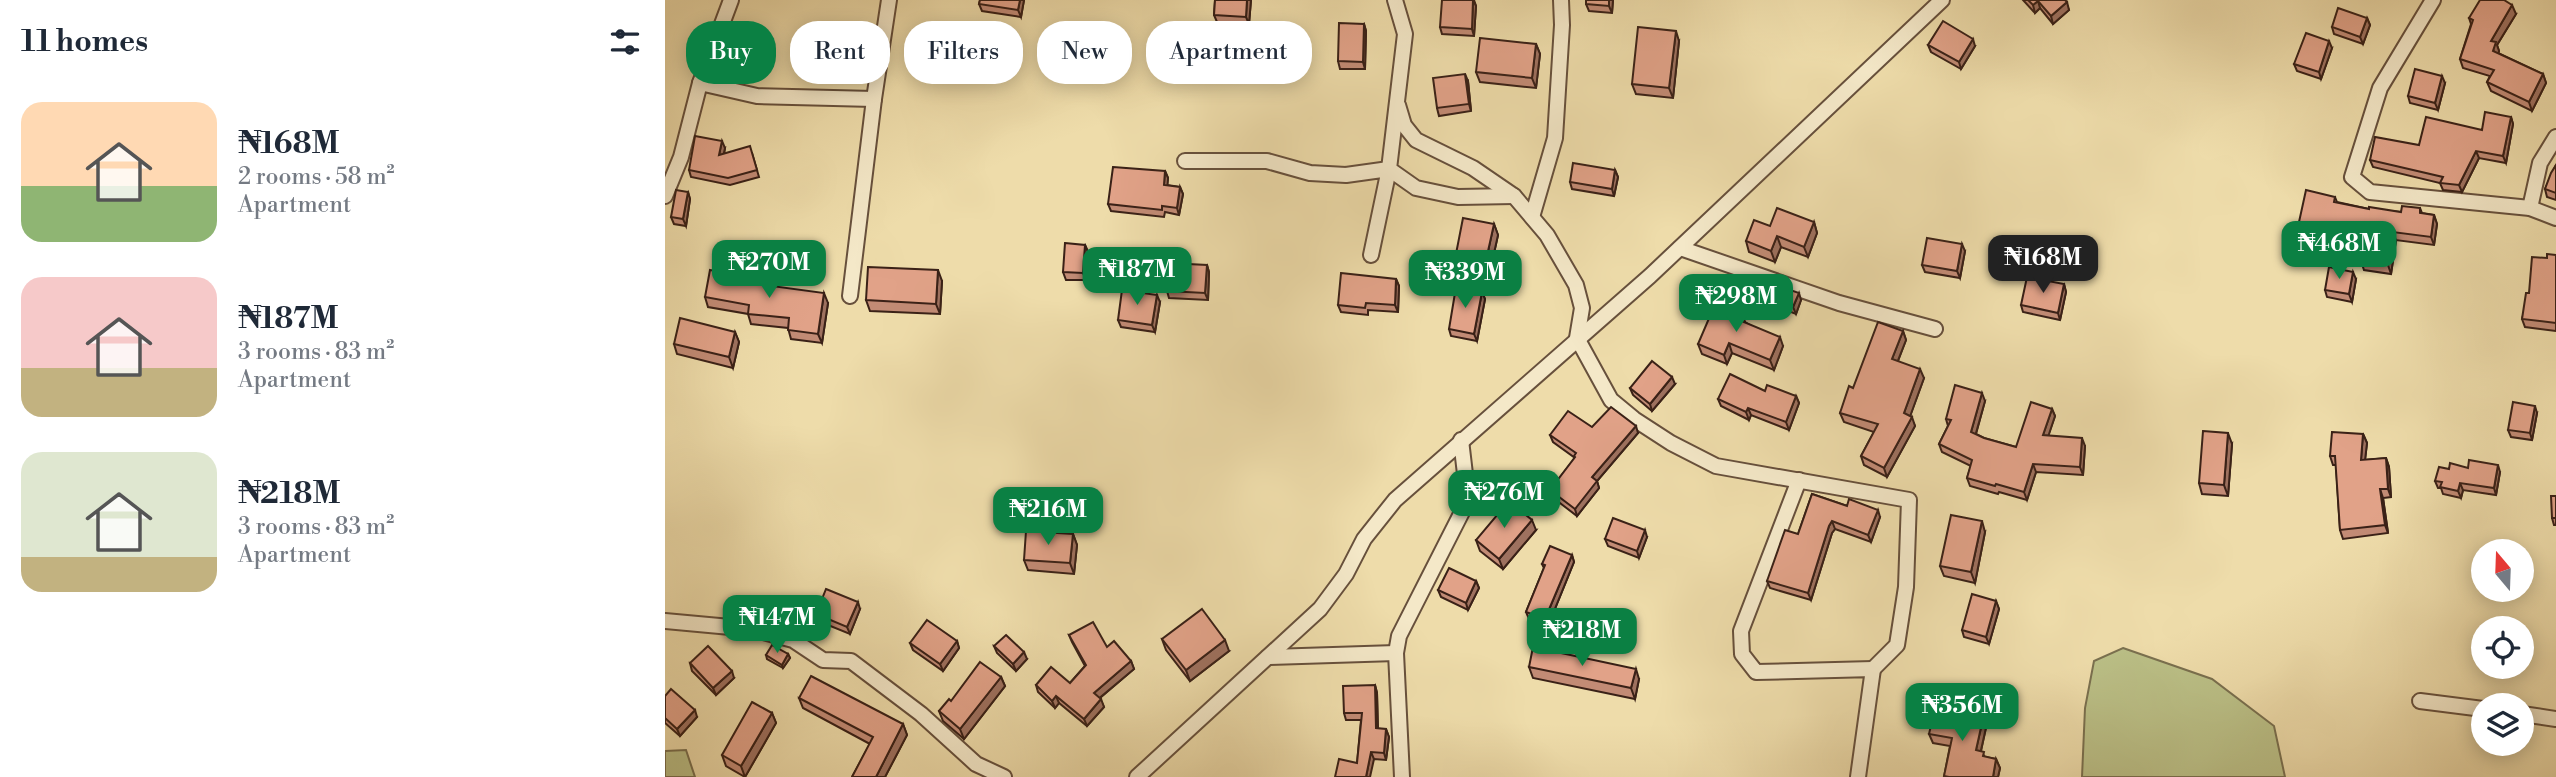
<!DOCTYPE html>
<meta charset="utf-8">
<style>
:root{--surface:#fff;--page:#f6f6f7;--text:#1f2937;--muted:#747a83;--accent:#0b8043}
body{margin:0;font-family:"Libre Bodoni",serif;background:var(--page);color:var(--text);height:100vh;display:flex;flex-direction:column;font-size:26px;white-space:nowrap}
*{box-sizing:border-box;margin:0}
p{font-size:23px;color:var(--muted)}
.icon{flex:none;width:38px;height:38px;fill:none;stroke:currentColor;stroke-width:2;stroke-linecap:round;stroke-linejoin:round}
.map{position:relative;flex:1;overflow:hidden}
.drawer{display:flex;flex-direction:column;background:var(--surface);width:665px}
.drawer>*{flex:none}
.hud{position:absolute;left:21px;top:21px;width:665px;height:63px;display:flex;gap:14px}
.needle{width:46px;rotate:341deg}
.fabs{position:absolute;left:1806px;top:539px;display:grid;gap:14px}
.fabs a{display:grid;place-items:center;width:63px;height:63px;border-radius:50%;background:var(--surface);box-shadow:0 4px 18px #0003;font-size:35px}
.price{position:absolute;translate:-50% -60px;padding:0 16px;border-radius:14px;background:var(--accent);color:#fff;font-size:23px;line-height:46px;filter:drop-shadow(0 2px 4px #0008)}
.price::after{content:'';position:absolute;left:50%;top:42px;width:21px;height:16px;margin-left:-10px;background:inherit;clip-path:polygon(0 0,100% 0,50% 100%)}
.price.active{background:#222;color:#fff}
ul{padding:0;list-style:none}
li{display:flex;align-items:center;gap:21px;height:175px;padding:0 21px}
li span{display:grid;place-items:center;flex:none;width:196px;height:140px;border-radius:21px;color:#555}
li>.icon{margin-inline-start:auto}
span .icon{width:84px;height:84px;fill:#fffc;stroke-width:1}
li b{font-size:30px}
h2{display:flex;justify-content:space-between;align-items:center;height:84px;padding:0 21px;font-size:30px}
.chip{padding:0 24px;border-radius:28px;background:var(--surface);box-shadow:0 4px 18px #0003;font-size:24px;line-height:63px}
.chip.active{background:var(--accent);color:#fff}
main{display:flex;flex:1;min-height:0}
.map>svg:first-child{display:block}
.green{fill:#bbc087;stroke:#7a704f;stroke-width:2}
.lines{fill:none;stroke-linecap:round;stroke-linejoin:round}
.minor-casing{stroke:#67503c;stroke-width:18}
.minor{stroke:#f4e8c8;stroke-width:14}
.wall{fill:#c28b75;stroke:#3a2117;stroke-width:2}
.shaded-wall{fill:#9e715f;stroke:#3a2117;stroke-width:2}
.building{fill:#e1a288;stroke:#3a2117;stroke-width:2}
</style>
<main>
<section class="drawer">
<h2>11 homes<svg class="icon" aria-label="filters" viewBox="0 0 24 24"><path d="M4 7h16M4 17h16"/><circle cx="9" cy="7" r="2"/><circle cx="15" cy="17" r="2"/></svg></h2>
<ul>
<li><span style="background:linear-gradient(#ffd9b3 60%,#8fb573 0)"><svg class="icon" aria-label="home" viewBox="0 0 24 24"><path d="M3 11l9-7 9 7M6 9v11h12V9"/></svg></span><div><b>₦168M</b><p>2 rooms · 58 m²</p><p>Apartment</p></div></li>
<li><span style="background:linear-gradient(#f6c9c9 65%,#c2b280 0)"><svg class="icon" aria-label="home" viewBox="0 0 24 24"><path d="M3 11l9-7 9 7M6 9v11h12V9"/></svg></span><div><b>₦187M</b><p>3 rooms · 83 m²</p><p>Apartment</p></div></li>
<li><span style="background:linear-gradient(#dfe7d0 75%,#c2b280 0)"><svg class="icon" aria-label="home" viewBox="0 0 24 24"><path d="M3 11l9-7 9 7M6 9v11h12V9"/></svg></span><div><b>₦218M</b><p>3 rooms · 83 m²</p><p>Apartment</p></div></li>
</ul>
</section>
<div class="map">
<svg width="1891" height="777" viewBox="0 0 1891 777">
<rect width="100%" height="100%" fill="#eedcaa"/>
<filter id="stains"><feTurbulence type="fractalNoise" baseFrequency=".00286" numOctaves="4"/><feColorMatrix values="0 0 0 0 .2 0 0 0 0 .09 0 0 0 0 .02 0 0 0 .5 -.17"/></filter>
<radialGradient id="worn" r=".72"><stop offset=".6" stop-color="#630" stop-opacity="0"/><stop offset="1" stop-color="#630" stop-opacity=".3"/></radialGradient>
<g class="green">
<path d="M1458,648L1547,679L1609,726L1620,777H1417L1420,708L1429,661Z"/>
<path d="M21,750L30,777H0V751Z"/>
</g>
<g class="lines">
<defs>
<g id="minor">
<path d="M730,0L740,34L724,169L751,188L793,197L849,196"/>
<path d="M1768,0L1715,88L1687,177L1705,192L1865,208L1891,218"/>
<path d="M35,83L92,96L209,99"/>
<path d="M733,105L739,125L751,140L808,168L849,196L882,235L911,285L917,308L912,338L946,400L969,419L1006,443L1051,466L1244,500L1241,587L1232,645L1208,669"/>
<path d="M520,161H602L645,173L681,175L724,169L706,255"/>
<path d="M0,196L16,157L35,83L66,0"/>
<path d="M1865,208L1875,163L1891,137"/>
<path d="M867,217L890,138L897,25L896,0"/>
<path d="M1015,248L1174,303L1270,329"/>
<path d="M185,296L209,99L224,0"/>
<path d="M1134,480L1076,631L1077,654L1091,672L1208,669L1193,777"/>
<path d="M0,621L87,629L128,640L158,660L186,661L256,714L311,764L339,777"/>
<path d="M603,657L731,653"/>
<path d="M1755,701L1818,709"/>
<path d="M1857,714L1891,719"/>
<path d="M472,777L655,609L681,574L699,539L730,500L985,276L1277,0"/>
<path d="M737,777L731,653L734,636L799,508L802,491L796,440"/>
</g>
</defs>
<use href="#minor" class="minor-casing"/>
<use href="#minor" class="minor"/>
</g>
<g class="wall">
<path d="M315,0H359L356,17L317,11L314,4Z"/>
<path d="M550,0H586L584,24L552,22L549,15Z"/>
<path d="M809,0L811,6L809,36L777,34L775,27Z"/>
<path d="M921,0H948L947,13L924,11L921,4Z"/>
<path d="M1358,0H1400L1404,10L1388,24L1375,8L1370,13Z"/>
<path d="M1851,14L1832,45L1834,51L1833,53L1878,74L1881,83L1867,111L1826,91L1822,82L1825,76L1798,68L1795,59L1806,24L1804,18Z"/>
<path d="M1702,18L1705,25L1698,44L1669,34L1667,27Z"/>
<path d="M699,24L701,31L700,69H675L673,61Z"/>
<path d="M1014,41L1008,98L971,94L967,84Z"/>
<path d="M871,44L875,54L871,88L815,82L811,72Z"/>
<path d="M1263,45L1310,46L1296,69L1266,52Z"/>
<path d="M1667,48L1656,79L1632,71L1629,64Z"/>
<path d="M803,81L806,111L774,116L772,108Z"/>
<path d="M1780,83L1773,110L1745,103L1743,96Z"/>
<path d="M1846,117L1848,124L1841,163L1814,158L1797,192L1778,190L1775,183L1708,167L1705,160L1754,145L1817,130Z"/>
<path d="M60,148L59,154L87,153L94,177L65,185L26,177L24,170Z"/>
<path d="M1891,165V200L1882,197L1880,189Z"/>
<path d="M950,170L953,177L949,196L907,189L905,182Z"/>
<path d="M500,171L503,178L502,185L515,187L518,194L514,215L500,212L499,217L446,211L443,204Z"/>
<path d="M23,192L25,199L21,226L9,224L6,217Z"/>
<path d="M1670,197L1672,202L1704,209L1736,212L1755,208L1757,213L1769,215L1772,224L1769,245L1731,240L1726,274L1699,270L1696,261L1698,246L1637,230L1634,222Z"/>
<path d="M1149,222L1152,233L1143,257L1116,247L1110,262L1084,252L1081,241L1105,226Z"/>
<path d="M829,224L833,235L824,276L794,270L790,259Z"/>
<path d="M420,245L423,252L421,280H401L398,272Z"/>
<path d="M1300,251L1295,278L1260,272L1257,265Z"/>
<path d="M1891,255V331L1860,327L1857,319L1864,293L1882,258Z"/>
<path d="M542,265L544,272L543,300L504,298L502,291Z"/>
<path d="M731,279L734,286L733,312L703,310V315L676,312L673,305Z"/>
<path d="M1691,279L1687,302L1662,297L1660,290Z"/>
<path d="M100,280L101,285L163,303L157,343L126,339L123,328L86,324L83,314L43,307L40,297Z"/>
<path d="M277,281L275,314L205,311L201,300Z"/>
<path d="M1399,284L1401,292L1395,320L1358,312L1356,305Z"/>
<path d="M817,292L820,299L812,341L786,336L784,329Z"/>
<path d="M1103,297L1136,300L1131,314L1106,304Z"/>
<path d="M495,302L490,332L456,327L453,320Z"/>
<path d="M1080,322L1118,346L1109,370L1067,353L1062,364L1037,354L1033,344Z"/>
<path d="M1238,331L1241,340L1233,361L1259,378L1245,416L1250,426L1222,477L1199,465L1196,456L1209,432L1179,422L1175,413L1188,388Z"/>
<path d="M70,332L74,342L68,368L12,354L9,344Z"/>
<path d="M1010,384L987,411L968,395L965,388Z"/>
<path d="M1100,391L1131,396L1134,403L1124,430L1086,415L1084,420L1056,406L1053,399Z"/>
<path d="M1320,401L1311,434L1319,438L1351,447L1387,409L1390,416L1383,436L1420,446L1418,475L1371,472L1362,500L1334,492L1333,494L1305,486L1302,478L1306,466L1277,452L1274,444L1283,426L1281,419Z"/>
<path d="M1872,413L1867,440L1846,437L1843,430Z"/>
<path d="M927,427L973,433L932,481L934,488L912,516L887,497L885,490L910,458L888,442L885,435Z"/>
<path d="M1698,434L1702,443L1700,460L1721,458L1724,467L1726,497L1718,498L1723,533L1678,539L1675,530L1671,465H1668L1665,456Z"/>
<path d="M1567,444L1563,496L1537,494L1534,483Z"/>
<path d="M1803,468L1835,472L1831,495L1798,490L1796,498L1778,494L1776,488H1773L1770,481L1784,469Z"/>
<path d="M1147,494L1215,517L1206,542L1170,529L1167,533L1146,600L1105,588L1102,581L1133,534Z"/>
<path d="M1891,496V525H1889L1887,518Z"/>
<path d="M871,530L838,569L815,551L811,540Z"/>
<path d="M1320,532L1310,583L1279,576L1275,566Z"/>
<path d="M408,534L412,545L409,574L363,570L359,560Z"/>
<path d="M982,537L974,558L943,546L940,539Z"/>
<path d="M907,555L909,562L883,626L864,619L861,612L879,568L877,564Z"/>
<path d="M811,581L814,588L803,610L776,597L773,590Z"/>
<path d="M1331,601L1334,609L1324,644L1299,637L1297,630Z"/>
<path d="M195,609L185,634L153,621L151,614Z"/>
<path d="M404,635L442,647L466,661L469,669L435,698L439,707L422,726L394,703L390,708L373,692L371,685L405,683L420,666L407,642Z"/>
<path d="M497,639L564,651L525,681L501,650Z"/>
<path d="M292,641L294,648L278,671L248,650L245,643Z"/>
<path d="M329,646L362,659L351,671L332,653Z"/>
<path d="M123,654L125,658L118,668L102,659L101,655Z"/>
<path d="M25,663L69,678L51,695L27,671Z"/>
<path d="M864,667L974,679L970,699L868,678Z"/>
<path d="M336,677L340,686L299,739L278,721L274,711L286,701Z"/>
<path d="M710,685L712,693L713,729H721L724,737L721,760L709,759L692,763L696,720H681L679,713Z"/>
<path d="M0,696L32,717L15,736L0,723Z"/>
<path d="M134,698L238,724L242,735L220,777H187L205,744L138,708Z"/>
<path d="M107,713L111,723L80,777L61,766L57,755Z"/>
<path d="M1322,723L1316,751L1320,757L1331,759L1335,768L1333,777H1279L1285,746L1268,743L1264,734Z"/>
</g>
<g class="shaded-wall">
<path d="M355,0H359L356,17L353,10Z"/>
<path d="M582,0H586L584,24L581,17Z"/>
<path d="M808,0L811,6L809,36L807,29Z"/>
<path d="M944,0H948L947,13L944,6Z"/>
<path d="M1373,1L1375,8L1370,13L1368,5Z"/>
<path d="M1402,2L1404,10L1388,24L1386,16Z"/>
<path d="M1847,5L1851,14L1832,45L1834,51L1831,60L1826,41Z"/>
<path d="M1702,18L1705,25L1698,44L1695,37Z"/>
<path d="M699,24L701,31L700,69L698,62Z"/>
<path d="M1011,31L1014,41L1008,98L1004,88Z"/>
<path d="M1308,39L1310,46L1296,69L1294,62Z"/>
<path d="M1664,41L1667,48L1656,79L1654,72Z"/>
<path d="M871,44L875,54L871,88L867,78Z"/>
<path d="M800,74L803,81L806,111L804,104Z"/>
<path d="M1878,74L1881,83L1867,111L1864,102Z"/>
<path d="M1777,76L1780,83L1773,110L1770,103Z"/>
<path d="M1846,117L1848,124L1841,163L1838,156Z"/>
<path d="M57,141L60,148L57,162L54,155Z"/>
<path d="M1811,151L1814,158L1797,192L1794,185Z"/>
<path d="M950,170L953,177L949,196L947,189Z"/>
<path d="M500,171L503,178L502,191L499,185Z"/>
<path d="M515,187L518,194L514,215L512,208Z"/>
<path d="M23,192L25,199L21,226L18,219Z"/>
<path d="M1769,215L1772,224L1769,245L1766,237Z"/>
<path d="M1149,222L1152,233L1143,257L1139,247Z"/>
<path d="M829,224L833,235L824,276L820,265Z"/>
<path d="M1728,232L1731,240L1726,274L1723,265Z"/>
<path d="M1112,236L1116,247L1110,262L1106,251Z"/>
<path d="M1297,244L1300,251L1295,278L1292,271Z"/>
<path d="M420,245L423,252L421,280L418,273Z"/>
<path d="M542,265L544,272L543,300L540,293Z"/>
<path d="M273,270L277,281L275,314L271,304Z"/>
<path d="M1688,272L1691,279L1687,302L1684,294Z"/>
<path d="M731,279L734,286L733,312L730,305Z"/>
<path d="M1399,284L1401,292L1395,320L1393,313Z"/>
<path d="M817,292L820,299L812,341L809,334Z"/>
<path d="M159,293L163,303L157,343L153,334Z"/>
<path d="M1134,293L1136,300L1131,314L1128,307Z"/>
<path d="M492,295L495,302L490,332L487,325Z"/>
<path d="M1077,313L1080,322L1074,320Z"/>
<path d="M1238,331L1241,340L1230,368L1227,359Z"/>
<path d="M70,332L74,342L68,368L64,357Z"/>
<path d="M1115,337L1118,346L1109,370L1105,360Z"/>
<path d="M1064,343L1067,353L1062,364L1059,355Z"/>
<path d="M1255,369L1259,378L1243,422L1239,413Z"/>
<path d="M1007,377L1010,384L987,411L985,404Z"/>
<path d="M1317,393L1320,401L1309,440L1306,432Z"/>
<path d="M1131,396L1134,403L1124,430L1121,422Z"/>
<path d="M1870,406L1872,413L1867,440L1865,433Z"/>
<path d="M1083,408L1086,415L1084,420L1081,412Z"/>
<path d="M1387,409L1390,416L1381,443L1378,435Z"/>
<path d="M1247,417L1250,426L1222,477L1219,468Z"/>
<path d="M971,426L973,433L932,481L934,488L912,516L910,509L927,477Z"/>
<path d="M1563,433L1567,444L1563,496L1559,485Z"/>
<path d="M1698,434L1702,443L1699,469L1696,460Z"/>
<path d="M1417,438L1420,446L1418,475L1415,467Z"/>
<path d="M1721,458L1724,467L1726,497L1723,489Z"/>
<path d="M1368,464L1371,472L1362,500L1359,492Z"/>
<path d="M1833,465L1835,472L1831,495L1829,488Z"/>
<path d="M1795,483L1798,490L1796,498L1793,491Z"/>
<path d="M1715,489L1718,498L1723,533L1720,525Z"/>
<path d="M1213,510L1215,517L1206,542L1203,535Z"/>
<path d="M867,520L871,530L838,569L834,559Z"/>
<path d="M1167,521L1170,529L1167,533L1146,600L1143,593L1164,526Z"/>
<path d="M1317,521L1320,532L1310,583L1306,572Z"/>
<path d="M980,530L982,537L974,558L972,551Z"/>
<path d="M408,534L412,545L409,574L405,563Z"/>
<path d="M907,555L909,562L883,626L880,619Z"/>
<path d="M811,581L814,588L803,610L801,603Z"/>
<path d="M1331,601L1334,609L1324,644L1321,637Z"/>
<path d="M193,602L195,609L185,634L182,627Z"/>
<path d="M560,640L564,651L525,681L521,670Z"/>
<path d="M292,641L294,648L278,671L275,664Z"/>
<path d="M359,652L362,659L351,671L348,664Z"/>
<path d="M123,654L125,658L118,668L117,665Z"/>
<path d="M466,661L469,669L432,700L429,693Z"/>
<path d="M971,669L974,679L970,699L966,688Z"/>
<path d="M67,671L69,678L51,695L48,688Z"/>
<path d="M336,677L340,686L299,739L295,729Z"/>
<path d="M710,685L712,693L713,736L711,728Z"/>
<path d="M391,696L394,703L390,708L387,701Z"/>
<path d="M436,699L439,707L422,726L419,719Z"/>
<path d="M30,710L32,717L15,736L12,729Z"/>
<path d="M107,713L111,723L80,777L76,766Z"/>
<path d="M1319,714L1322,723L1314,759L1311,750Z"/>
<path d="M238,724L242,735L220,777H211Z"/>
<path d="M721,729L724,737L721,760L719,753Z"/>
<path d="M706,752L709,759L705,777H701Z"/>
<path d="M1331,759L1335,768L1333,777H1328Z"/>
</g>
<g class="building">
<path d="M315,0H355L353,10L314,4Z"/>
<path d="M550,0H582L581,17L549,15Z"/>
<path d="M777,0H808L807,29L775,27Z"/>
<path d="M921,0H944V6L921,4Z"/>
<path d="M1363,0H1400L1402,2L1386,16L1373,1L1368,5Z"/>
<path d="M1815,0H1839L1847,5L1826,41L1831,42L1828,51L1878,74L1864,102L1822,82L1829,70L1795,59L1808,20L1804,18Z"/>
<path d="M1673,8L1702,18L1695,37L1667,27Z"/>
<path d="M1278,21L1308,39L1294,62L1263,45Z"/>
<path d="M674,23L699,24L698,62L673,61Z"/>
<path d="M973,27L1011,31L1004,88L967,84Z"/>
<path d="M1641,33L1664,41L1654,72L1629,64Z"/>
<path d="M815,38L871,44L867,78L811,72Z"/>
<path d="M1750,69L1777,76L1770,103L1743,96Z"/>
<path d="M800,74L804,104L772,108L768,78Z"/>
<path d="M1820,112L1846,117L1838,156L1811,151L1794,185L1775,183L1778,177L1705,160L1710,137L1754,145L1761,117L1817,130Z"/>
<path d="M30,136L57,141L54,155L85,146L92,170L63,178L24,170Z"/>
<path d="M908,163L950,170L947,189L905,182Z"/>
<path d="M1891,165V193L1880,189L1886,173Z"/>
<path d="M448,167L500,171L499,185L515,187L512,208L497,206V210L443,204Z"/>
<path d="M11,190L23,192L18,219L6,217Z"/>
<path d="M1641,190L1670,197L1669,202L1704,209V207L1736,212L1737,206L1755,208V213L1769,215L1766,237L1728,232L1723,265L1696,261L1699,239L1634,222Z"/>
<path d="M1112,208L1149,222L1139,247L1112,236L1106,251L1081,241L1089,220L1105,226Z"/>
<path d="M798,218L829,224L820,265L790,259Z"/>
<path d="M1262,238L1297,244L1292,271L1257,265Z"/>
<path d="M400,243L420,245L418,273L398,272Z"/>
<path d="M1882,254L1891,255V323L1857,319L1861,293H1864L1867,257L1882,258Z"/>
<path d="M503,263L542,265L540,293L502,291Z"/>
<path d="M203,267L273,270L271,304L201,300Z"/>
<path d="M1664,267L1688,272L1684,294L1660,290Z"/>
<path d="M45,270L100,280L99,285L159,293L153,334L123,330L124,318L83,314L84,305L40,297Z"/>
<path d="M676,273L731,279L730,305L701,303L700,308L673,305Z"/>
<path d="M1362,277L1399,284L1393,313L1356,305Z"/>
<path d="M1108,284L1134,293L1128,307L1103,297Z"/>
<path d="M791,287L817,292L809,334L784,329Z"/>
<path d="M457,290L492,295L487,325L453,320Z"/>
<path d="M1051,302L1077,313L1074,320L1115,337L1105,360L1064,343L1059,355L1033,344Z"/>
<path d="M15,318L70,332L64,357L9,344Z"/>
<path d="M1213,322L1238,331L1227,359L1255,369L1239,413L1247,417L1219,468L1196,456L1213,424L1175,413L1184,386L1188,388Z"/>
<path d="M987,361L1007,377L985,404L965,388Z"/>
<path d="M1065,374L1100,391L1102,385L1131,396L1121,422L1083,408L1081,412L1053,399Z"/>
<path d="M1290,385L1317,393L1306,432L1319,438L1351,447L1366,402L1387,409L1378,435L1417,438L1415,467L1368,464L1359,492L1331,484L1330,486L1302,478L1307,460L1274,444L1286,420L1281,419Z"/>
<path d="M1848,402L1870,406L1865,433L1843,430Z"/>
<path d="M946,407L971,426L927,477L932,481L910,509L885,490L910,457L909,456L911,453L885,435L903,411L927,427Z"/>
<path d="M1538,431L1563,433L1559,485L1534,483Z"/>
<path d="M1667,432L1698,434L1696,460L1721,458L1723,489H1715L1720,525L1675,530L1670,456H1665Z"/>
<path d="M1804,460L1833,465L1829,488L1795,483L1793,491L1775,487L1777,482L1770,481L1774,467L1784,469L1785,463L1803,468Z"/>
<path d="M1147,494L1182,506L1184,499L1213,510L1203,535L1167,521L1164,526L1143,593L1102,581L1120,530L1133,534Z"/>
<path d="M1886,496H1891V518H1887Z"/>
<path d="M844,501L867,520L834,559L811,540Z"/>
<path d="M1286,515L1317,521L1306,572L1275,566Z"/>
<path d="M948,518L980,530L972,551L940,539Z"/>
<path d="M361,531L408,534L405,563L359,560Z"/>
<path d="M885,546L907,555L880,619L861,612L880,565L877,564Z"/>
<path d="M784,568L811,581L801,603L773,590Z"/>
<path d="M161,589L193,602L182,627L151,614Z"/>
<path d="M1307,594L1331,601L1321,637L1297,630Z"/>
<path d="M537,609L560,640L521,670L497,639Z"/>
<path d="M262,620L292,641L275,664L245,643Z"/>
<path d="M428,622L442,647L449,641L466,661L429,693L436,699L419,719L391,696L387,701L371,685L386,667L405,683L421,665L404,635Z"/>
<path d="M341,635L359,652L348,664L329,646Z"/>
<path d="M107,645L123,654L117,665L101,655Z"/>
<path d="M43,646L67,671L48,688L25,663Z"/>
<path d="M868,647L971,669L966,688L864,667Z"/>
<path d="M315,662L336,677L295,729L274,711L284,699L286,701Z"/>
<path d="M146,676L238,724L211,777H187L208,737L134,698Z"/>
<path d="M710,685L711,728L721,729L719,753L706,752L701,777H670L674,759L692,763L697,713H679L678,686Z"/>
<path d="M6,689L30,710L12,729L0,718V696Z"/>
<path d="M87,702L107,713L76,766L57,755Z"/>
<path d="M1271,705L1319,714L1311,750L1319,752L1318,756L1331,759L1328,777H1284L1279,776L1287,738L1264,734Z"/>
</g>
<rect width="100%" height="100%" filter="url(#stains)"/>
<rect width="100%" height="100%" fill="url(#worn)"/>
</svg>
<div class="fabs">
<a><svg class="needle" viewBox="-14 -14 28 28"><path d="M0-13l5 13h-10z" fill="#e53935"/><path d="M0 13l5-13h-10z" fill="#747a83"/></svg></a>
<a><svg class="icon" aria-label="locate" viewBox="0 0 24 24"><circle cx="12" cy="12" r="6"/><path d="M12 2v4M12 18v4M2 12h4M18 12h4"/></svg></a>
<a><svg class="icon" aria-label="layers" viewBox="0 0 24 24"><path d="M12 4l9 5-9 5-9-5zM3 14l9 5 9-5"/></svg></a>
</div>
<b class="price" style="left:1674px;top:281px">₦468M</b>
<b class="price active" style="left:1378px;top:295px">₦168M</b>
<b class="price" style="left:104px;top:300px">₦270M</b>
<b class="price" style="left:472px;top:307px">₦187M</b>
<b class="price" style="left:800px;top:310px">₦339M</b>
<b class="price" style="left:1071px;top:334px">₦298M</b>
<b class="price" style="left:839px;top:530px">₦276M</b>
<b class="price" style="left:383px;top:547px">₦216M</b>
<b class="price" style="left:112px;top:655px">₦147M</b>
<b class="price" style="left:917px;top:668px">₦218M</b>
<b class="price" style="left:1297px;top:743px">₦356M</b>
<div class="hud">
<a class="chip active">Buy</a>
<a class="chip">Rent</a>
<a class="chip">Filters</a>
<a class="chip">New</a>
<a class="chip">Apartment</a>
</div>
</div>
</main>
